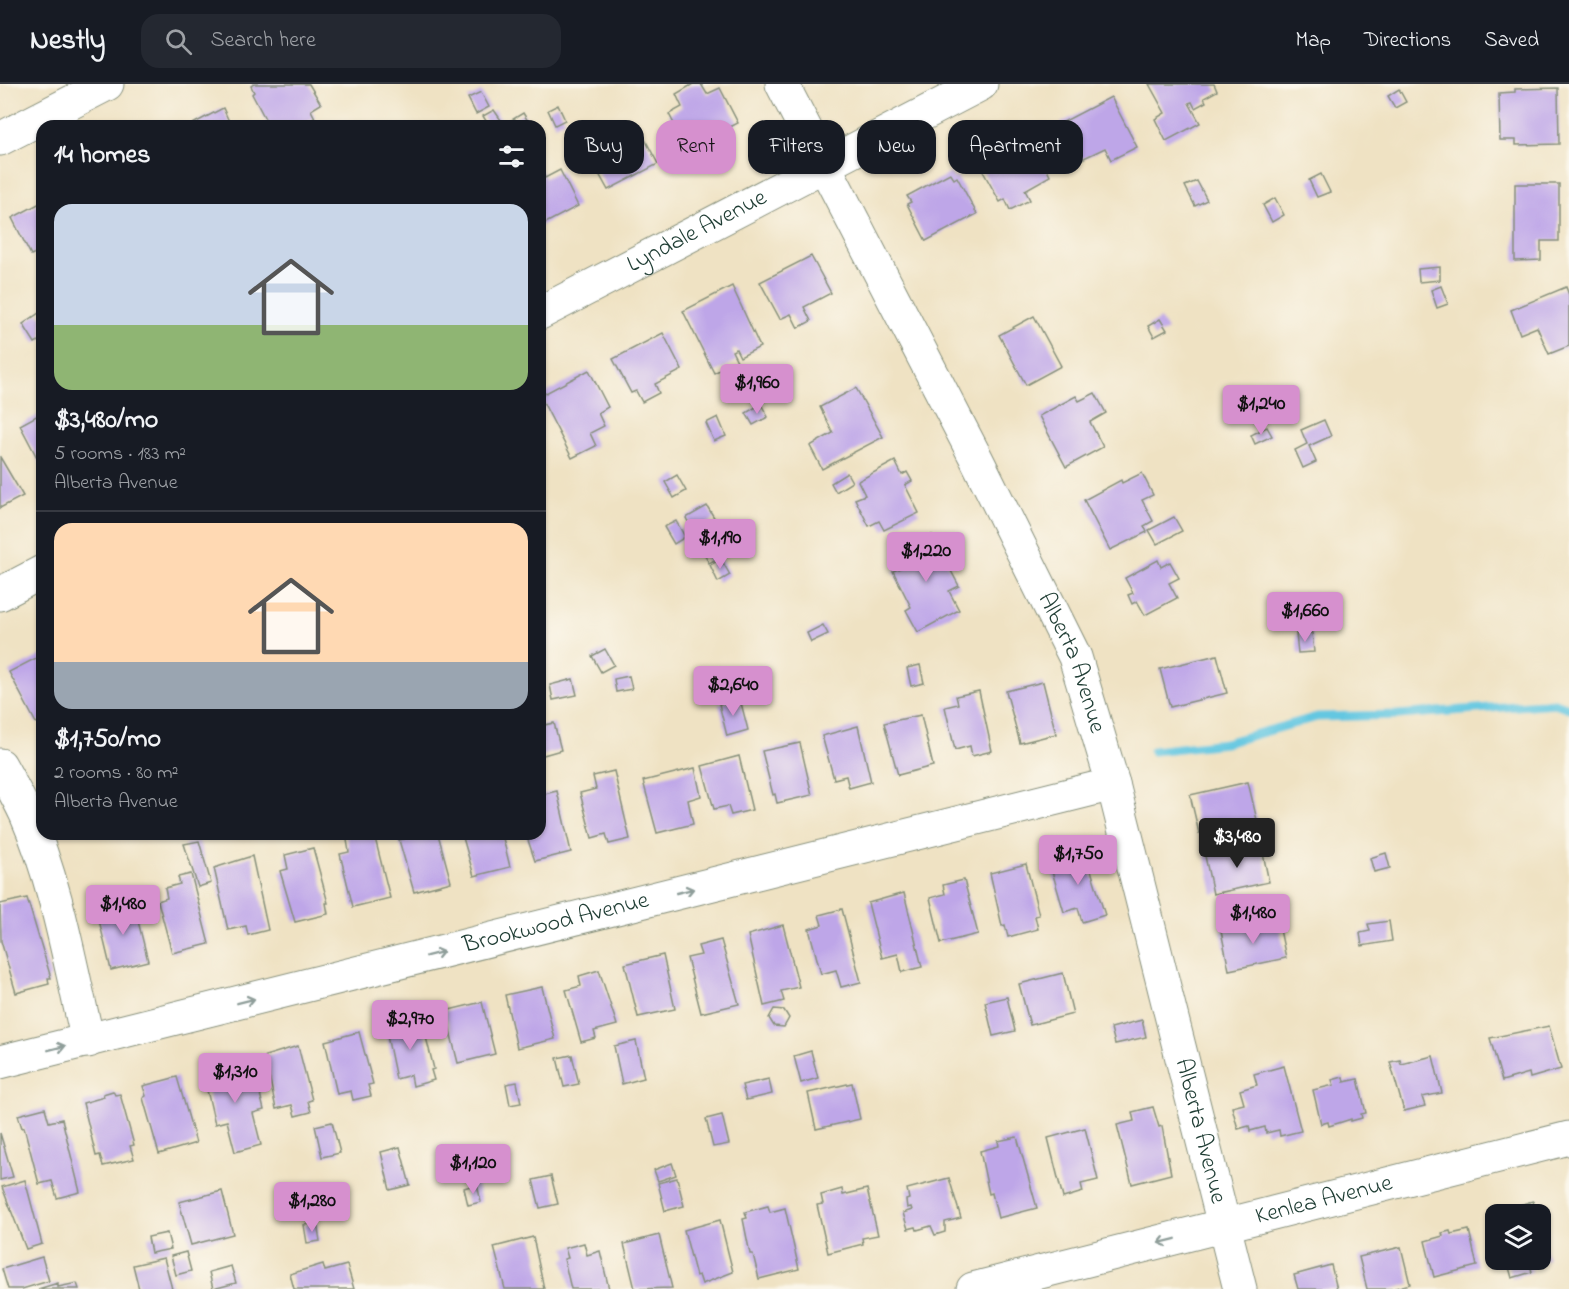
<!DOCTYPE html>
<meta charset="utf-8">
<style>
:root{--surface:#171b24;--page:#242831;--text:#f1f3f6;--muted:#9ea1a6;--line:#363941;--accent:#d690ce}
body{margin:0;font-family:"Indie Flower",sans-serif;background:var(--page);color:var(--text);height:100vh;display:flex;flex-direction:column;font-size:22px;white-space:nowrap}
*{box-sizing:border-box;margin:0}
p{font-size:20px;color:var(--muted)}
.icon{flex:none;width:33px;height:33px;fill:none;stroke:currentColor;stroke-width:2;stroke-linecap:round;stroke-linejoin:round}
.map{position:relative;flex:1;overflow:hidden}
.details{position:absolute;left:36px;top:36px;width:510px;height:720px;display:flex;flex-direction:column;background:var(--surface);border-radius:18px;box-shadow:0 2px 4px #0004}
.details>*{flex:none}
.hud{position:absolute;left:564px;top:36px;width:570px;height:54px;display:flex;gap:12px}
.controls{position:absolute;left:1485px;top:1120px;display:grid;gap:12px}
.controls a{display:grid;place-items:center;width:66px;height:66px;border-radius:12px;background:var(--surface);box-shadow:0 2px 4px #0004;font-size:30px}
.price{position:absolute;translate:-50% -51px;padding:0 14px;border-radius:6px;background:var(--accent);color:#111;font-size:20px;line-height:39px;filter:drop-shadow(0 2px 3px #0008)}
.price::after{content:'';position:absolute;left:50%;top:36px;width:18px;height:14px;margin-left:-9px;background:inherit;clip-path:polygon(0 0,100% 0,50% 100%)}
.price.active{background:#222;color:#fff}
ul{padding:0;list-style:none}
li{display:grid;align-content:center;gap:12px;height:318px;padding:0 18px}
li+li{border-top:2px solid var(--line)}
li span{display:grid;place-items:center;height:186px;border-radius:18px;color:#555}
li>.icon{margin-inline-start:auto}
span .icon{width:108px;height:108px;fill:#fffc;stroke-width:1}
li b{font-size:26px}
h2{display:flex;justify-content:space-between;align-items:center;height:72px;padding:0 18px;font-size:26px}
.tag{padding:0 21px;border-radius:18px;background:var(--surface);box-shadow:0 2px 4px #0004;font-size:21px;line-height:54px}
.tag.active{background:var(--accent);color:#111}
header{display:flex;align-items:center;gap:36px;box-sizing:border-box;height:84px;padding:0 30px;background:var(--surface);border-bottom:2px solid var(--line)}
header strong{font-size:28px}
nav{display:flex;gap:33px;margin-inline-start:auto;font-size:21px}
.search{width:420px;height:54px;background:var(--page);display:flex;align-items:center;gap:15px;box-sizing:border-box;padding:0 21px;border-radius:18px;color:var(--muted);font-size:22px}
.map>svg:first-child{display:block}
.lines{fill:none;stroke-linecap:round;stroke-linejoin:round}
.stream{stroke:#63c7e1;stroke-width:9}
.building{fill:#bea6e8}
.minor-casing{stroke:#87907c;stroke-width:35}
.minor{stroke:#fff;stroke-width:33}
.oneway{stroke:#8f9e9a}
.labels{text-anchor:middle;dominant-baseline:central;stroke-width:4.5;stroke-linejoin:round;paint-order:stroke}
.street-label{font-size:24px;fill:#1f3d34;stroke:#fbf7ec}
</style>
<header>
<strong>Nestly</strong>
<div class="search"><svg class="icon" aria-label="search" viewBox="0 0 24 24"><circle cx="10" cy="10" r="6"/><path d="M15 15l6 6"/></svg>Search here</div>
<nav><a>Map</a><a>Directions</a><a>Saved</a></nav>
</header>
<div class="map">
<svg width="1569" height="1205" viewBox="0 0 1569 1205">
<rect width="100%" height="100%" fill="#fbf7ec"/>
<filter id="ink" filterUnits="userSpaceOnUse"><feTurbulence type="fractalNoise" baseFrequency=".0167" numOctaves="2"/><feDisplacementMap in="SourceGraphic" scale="12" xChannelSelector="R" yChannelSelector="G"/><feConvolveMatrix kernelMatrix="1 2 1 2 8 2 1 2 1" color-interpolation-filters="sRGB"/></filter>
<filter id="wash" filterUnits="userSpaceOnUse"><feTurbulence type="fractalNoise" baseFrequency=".008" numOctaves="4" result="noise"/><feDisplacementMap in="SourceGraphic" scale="24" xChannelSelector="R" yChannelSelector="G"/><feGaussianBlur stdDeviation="1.35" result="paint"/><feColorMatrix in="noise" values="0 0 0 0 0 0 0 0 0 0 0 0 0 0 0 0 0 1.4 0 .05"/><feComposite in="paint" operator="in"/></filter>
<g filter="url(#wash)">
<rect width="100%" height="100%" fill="#efe2c3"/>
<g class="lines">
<path class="stream" d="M1153,667L1225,659L1317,633L1398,631L1555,619L1569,624"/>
</g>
<g id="blocks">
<g class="building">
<path d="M254,0H309L321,20L311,26L315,34L306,39L308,42H269L252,10L254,8L251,2Z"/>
<path d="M693,0H701L707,10L720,4L738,39L687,65L669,30L682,23L676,10Z"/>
<path d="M1149,0H1214L1217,7L1204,14L1206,18L1195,24L1192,18L1189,19L1200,39L1166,57L1155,35L1165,29Z"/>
<path d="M1558,4L1559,60L1516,61V56H1500L1499,9L1515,8V5Z"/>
<path d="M1399,5L1406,18L1395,24L1388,12Z"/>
<path d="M481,8L489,23L476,30L468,14Z"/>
<path d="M1111,13L1137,63L1111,76L1105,64L1080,76L1061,39Z"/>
<path d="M558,21L565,36L555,41L548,26Z"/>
<path d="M223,24L231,42H189Z"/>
<path d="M494,26L503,39L489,42L483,32Z"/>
<path d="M523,29L531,42H513L510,37Z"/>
<path d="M618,39L624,51L639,44L658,80L608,106L588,70L603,62L596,50Z"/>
<path d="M1031,55L1050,92L1025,106L1030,116L1010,126L1005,115L1000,118L980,82Z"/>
<path d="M540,84L545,94L560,86L578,122L540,142Z"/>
<path d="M950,89L954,95L957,93L977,130L926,157L907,120L911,118L907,112Z"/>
<path d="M1321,90L1330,108L1317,113L1309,96Z"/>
<path d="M1197,97L1207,116L1195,122L1185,102Z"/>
<path d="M1515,100H1559V157H1541V176L1515,177Z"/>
<path d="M1275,114L1284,131L1272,138L1263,121Z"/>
<path d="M42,118V166L31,171L12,134Z"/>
<path d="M811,172L831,209L804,223L811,237L798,244L791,230L780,235L760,198Z"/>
<path d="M1440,183V196L1419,198L1418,185Z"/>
<path d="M732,202L760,263L740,273L736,265L732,267L737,277L714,289L683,227Z"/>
<path d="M1441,202L1448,220L1437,224L1431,206Z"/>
<path d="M1566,203L1569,211V262L1549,270L1537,243L1520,250L1511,226Z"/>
<path d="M39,229L42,233V255L35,259L23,240Z"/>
<path d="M1034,232L1061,282L1026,301L999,251Z"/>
<path d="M1160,235L1167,246L1154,253L1148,242Z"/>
<path d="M663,249L682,286L655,300L659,309L642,318L636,307L631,309L613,275Z"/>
<path d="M589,286L608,323L598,329L604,342L590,349L596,362L572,374L540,312Z"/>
<path d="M856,304L883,353L822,385L810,362L833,349L820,323Z"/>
<path d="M1095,309L1106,329L1090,338L1103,363L1066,383L1039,332L1076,312L1079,317Z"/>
<path d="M761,320L768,333L753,341L746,329Z"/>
<path d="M42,329V383L20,341Z"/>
<path d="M718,333L726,352L714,357L706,339Z"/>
<path d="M1324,336L1331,352L1309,362L1316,378L1303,384L1295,366L1307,360L1301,346Z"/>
<path d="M1267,343L1272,352L1255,360L1251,351Z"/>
<path d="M0,373L23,412L0,424Z"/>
<path d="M895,377L902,391L907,388L912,397L905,401L919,429L884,446L879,437L869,442L855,415L865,411L858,397Z"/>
<path d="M847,389L852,398L836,408L831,399Z"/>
<path d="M1142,389L1153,411L1142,416L1153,437L1144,442L1147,448L1110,466L1084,416L1121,396L1122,399Z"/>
<path d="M677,391L686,407L674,414L665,398Z"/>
<path d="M707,422L715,435L693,447L686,434Z"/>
<path d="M1174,433L1182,447L1157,460L1149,446Z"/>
<path d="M676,437L685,453L674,460L664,443Z"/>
<path d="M725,450L734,466L709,479L700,463Z"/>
<path d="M932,451L959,502L949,507L959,526L918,548L906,526L911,523L893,487L902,483L896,470Z"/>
<path d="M721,475L730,491L718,498L710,481Z"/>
<path d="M1158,476L1161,483L1170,478L1179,494L1169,499L1177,514L1145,531L1137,517L1132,520L1128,511L1133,509L1125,494Z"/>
<path d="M1299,529H1316V540L1299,541Z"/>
<path d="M823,541L828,550L811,558L807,549Z"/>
<path d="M1312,549L1314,568L1298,569L1296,550Z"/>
<path d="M605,565L614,581L601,588L592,572Z"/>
<path d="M42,571V636L36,639L9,588Z"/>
<path d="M1217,571L1227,609L1170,623L1160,585Z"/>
<path d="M920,581L924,599L911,602L907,584Z"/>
<path d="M629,592L632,605L616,608L614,595Z"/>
<path d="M573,595L577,611L553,616L550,601Z"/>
<path d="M1043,598L1056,650L1020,659L1006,607Z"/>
<path d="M979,607L992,667L972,672L970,662L955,666L945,623L958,620L956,612Z"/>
<path d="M740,615L748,646L727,652L719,620Z"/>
<path d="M921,631L933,682L898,691L884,639Z"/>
<path d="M554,639L561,666L540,672V642Z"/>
<path d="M858,642L871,698L849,704L846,692L834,695L822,652Z"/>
<path d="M800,659L812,711L777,719L775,710L773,711L762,667Z"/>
<path d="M739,672L752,726L731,731L728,722L714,725L702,682Z"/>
<path d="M695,684L701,712L688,716L693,740L657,749L643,697Z"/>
<path d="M614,687L630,755L609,760L606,750L592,754L580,709L596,705L593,692Z"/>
<path d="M1248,698L1257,736L1199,749L1190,711Z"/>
<path d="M557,707L571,768L535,777L526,750H540V711Z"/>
<path d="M346,750H374L390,814L353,823L340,770L349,768Z"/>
<path d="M402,750H438L451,798L414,808L399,756L404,755Z"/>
<path d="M462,750H502L510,783L474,792Z"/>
<path d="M199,757L211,799L198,803L184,760Z"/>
<path d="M1261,760L1269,798L1213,810L1205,772Z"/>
<path d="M313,764L328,819H326L328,830L295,838L280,787L288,785L285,771Z"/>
<path d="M1084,764L1105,831L1082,838L1078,824L1064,828L1051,784L1068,779L1065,769Z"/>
<path d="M1386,769L1390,784L1374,788L1370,774Z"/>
<path d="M252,772L268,846L248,851L246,842L228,846L214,784Z"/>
<path d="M1026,780L1039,831L1035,832L1038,845L1008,853L1005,841L1002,842L990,789Z"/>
<path d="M191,790L209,860L172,869L158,817L167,814L165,804L180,800L178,793Z"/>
<path d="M964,796L978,850L941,859L930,814L945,810L943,801Z"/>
<path d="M904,809L922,883L902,888L898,870L882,874L868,819Z"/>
<path d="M132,813L148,877L111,886L98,832L115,827L113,818Z"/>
<path d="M27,814L51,894H48L49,900L16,909L1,857L0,820Z"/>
<path d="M842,825L861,898L841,903L836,886L821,890L809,845L822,841L819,831Z"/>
<path d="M1278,836L1286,874L1229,886L1221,847Z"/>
<path d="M1389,837L1392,857L1362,862L1360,849L1370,847L1368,840Z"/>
<path d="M783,841L799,903L781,907L784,917L764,922L748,851Z"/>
<path d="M721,856L739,920L701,929L687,874L701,871L698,862Z"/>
<path d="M663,871L675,925L638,933L625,880Z"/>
<path d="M599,886L617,941L594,947L596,954L581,958L566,906L581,902L579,892Z"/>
<path d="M1063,889L1073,930L1030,941L1019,900Z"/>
<path d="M542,903L555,955L517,964L505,911Z"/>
<path d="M1007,913L1015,947L993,952L985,918Z"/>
<path d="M482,918L495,970L458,979L445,927Z"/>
<path d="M774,925L784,926L789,934L784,943L774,942L769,934Z"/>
<path d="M421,933L434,985L431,986L434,996L413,1002L411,991L396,995L385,942Z"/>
<path d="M1142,936L1146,953L1115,960L1111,944Z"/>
<path d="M1549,942L1561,985L1530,994L1529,989L1502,997L1490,954Z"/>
<path d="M359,948L373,1000L368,1001L371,1012L353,1016L351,1007L337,1010L325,957Z"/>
<path d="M636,957L644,994L622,1000L614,962Z"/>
<path d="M298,962L312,1016L308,1017L311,1028L295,1032L292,1021L276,1025L265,972Z"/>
<path d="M811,967L818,994L801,999L794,972Z"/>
<path d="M572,971L579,1000L564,1003L557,974Z"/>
<path d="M1433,972L1442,1009L1422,1013L1425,1022L1404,1027L1390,978L1400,976L1401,980Z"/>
<path d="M229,978L231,987L241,985L244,997L256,994L264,1026L253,1029L261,1061L235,1068L227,1037L215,1040L202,985Z"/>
<path d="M1284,982L1301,1047L1280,1052L1279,1046L1266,1049L1265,1043L1250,1047L1249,1042L1238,1045L1232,1023L1244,1020L1240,1006L1257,1001L1254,990Z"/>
<path d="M177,993L196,1059L159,1070L143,1014L146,1012L143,1002Z"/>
<path d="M1343,993L1344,998L1358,995L1366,1029L1361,1030L1362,1034L1351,1037V1035L1329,1042L1328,1038L1321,1040L1313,1006L1334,1001L1332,996Z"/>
<path d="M769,995L772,1010L746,1016L742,1001Z"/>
<path d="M517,998L521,1019L510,1021L506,1000Z"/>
<path d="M852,999L860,1035L816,1045L808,1009Z"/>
<path d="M113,1007L115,1011L120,1010L134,1061L130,1062L134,1075L103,1082L100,1071L96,1072L83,1019L104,1013L103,1010Z"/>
<path d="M1153,1023L1159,1043L1162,1042L1171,1090L1132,1100L1117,1041L1134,1037L1132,1028Z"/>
<path d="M45,1024L49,1038L62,1035L80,1108L57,1114L52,1097L39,1100L24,1043L22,1044L18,1031Z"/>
<path d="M722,1031L729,1060L713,1063L706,1035Z"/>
<path d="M332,1038L340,1069L322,1073L315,1042Z"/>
<path d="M1085,1044L1098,1096L1081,1100L1083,1108L1063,1114L1048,1054Z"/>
<path d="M0,1049L13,1093L0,1096Z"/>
<path d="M1017,1053L1037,1124L998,1134L992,1109L989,1110L980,1067L999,1062L998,1057Z"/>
<path d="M400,1063L410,1101L390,1106L381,1068Z"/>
<path d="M672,1079L676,1091L658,1097L654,1086Z"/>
<path d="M551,1092L558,1120L540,1124L533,1096Z"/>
<path d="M677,1094L684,1122L665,1127L658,1099Z"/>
<path d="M949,1094L961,1134L945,1138V1148L935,1151L931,1142L917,1146L916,1143L908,1145L903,1129L912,1126L911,1123L907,1124L906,1116L909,1115L907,1105Z"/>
<path d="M25,1096L42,1160L26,1165L2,1103Z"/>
<path d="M477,1100L481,1118L468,1121L464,1104Z"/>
<path d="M842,1105L843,1111L867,1105L878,1151L862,1154L863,1160L828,1169L817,1121L823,1120L821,1111Z"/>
<path d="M222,1107L233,1150L191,1161L179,1118Z"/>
<path d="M1533,1117L1536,1131H1496L1495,1128Z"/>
<path d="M768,1122L770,1128L785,1124L799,1185L759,1195L753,1170H750L743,1135L747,1134L745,1128Z"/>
<path d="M720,1136L733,1188L702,1200L699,1191L696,1192L684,1146Z"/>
<path d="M317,1139L320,1157L307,1159L304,1141Z"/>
<path d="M1469,1146L1477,1182L1434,1193L1425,1157L1443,1152L1442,1149L1450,1147L1451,1150Z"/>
<path d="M167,1149L171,1165L151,1169L148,1153Z"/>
<path d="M1540,1149L1548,1175L1530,1180L1532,1188L1512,1194L1507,1176H1540Z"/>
<path d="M659,1151L672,1204L635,1205L624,1160Z"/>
<path d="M533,1153L544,1205H505L494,1163Z"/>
<path d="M584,1159L587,1171L600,1167L609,1205H571L564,1175L568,1174L565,1164Z"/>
<path d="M1401,1163L1410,1200L1392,1205H1367L1359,1173Z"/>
<path d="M186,1168L191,1187L176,1191L171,1172Z"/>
<path d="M42,1173L49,1197L22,1205H8L2,1185Z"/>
<path d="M164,1174L172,1205H139L133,1181Z"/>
<path d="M323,1180L325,1187L347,1181L354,1205H294L290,1190Z"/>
<path d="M1331,1181L1337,1205H1298L1294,1191Z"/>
<path d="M231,1182L236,1199L213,1205L209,1188Z"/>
<path d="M58,1199V1203L77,1199L79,1205H38Z"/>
</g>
</g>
</g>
<g filter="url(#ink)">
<use href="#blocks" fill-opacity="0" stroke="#87907c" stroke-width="1.5"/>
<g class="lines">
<defs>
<g id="minor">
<path id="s1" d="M782,0L976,374L1075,573L1113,700L1240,1205"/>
<path d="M0,55L107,0"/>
<path id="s2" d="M540,229L981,0"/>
<path d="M0,510L42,488"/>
<path d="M0,681C9,697 18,713 26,730C57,801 70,881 88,957"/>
<path id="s3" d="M0,978L1113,700"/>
<path id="s4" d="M973,1205L1569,1054"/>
</g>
</defs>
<use href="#minor" class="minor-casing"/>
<use href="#minor" class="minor"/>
</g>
<defs><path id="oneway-shaft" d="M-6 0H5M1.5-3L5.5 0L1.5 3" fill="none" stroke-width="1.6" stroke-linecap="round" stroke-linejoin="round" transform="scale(1.5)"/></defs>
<g class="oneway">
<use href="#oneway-shaft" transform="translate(685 807) rotate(-14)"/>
<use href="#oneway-shaft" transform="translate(435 870) rotate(-14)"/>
<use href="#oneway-shaft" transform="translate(246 917) rotate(-14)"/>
<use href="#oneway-shaft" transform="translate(57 964) rotate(-14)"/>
<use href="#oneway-shaft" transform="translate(1167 1157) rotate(166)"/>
</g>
</g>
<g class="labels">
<g class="street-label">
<text stroke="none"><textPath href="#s2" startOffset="177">Lyndale Avenue</textPath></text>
<text stroke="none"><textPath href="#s1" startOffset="648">Alberta Avenue</textPath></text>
<text stroke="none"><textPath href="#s3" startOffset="573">Brookwood Avenue</textPath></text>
<text stroke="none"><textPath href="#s1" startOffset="1134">Alberta Avenue</textPath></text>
<text stroke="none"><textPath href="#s4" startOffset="362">Kenlea Avenue</textPath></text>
</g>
</g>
</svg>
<div class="controls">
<a><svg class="icon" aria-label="layers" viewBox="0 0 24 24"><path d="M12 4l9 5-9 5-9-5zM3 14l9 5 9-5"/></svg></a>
</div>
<b class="price" style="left:757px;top:331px">$1,960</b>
<b class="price" style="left:1261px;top:352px">$1,240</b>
<b class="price" style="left:720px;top:486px">$1,190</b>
<b class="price" style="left:926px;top:499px">$1,220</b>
<b class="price" style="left:1305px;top:559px">$1,660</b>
<b class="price" style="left:733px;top:633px">$2,640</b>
<b class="price active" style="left:1237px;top:785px">$3,480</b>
<b class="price" style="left:1078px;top:802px">$1,750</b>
<b class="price" style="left:123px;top:852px">$1,480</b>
<b class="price" style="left:1253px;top:861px">$1,480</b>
<b class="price" style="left:410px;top:967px">$2,970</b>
<b class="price" style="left:235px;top:1020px">$1,310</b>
<b class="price" style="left:473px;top:1111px">$1,120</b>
<b class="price" style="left:312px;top:1149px">$1,280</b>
<div class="hud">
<a class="tag">Buy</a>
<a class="tag active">Rent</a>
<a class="tag">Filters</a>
<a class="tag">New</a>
<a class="tag">Apartment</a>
</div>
<section class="details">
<h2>14 homes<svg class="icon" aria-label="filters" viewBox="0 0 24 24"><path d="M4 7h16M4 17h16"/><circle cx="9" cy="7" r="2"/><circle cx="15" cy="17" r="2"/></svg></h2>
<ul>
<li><span style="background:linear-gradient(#c9d6e8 65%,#8fb573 0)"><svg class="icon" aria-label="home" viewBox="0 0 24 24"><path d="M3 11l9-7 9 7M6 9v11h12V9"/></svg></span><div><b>$3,480/mo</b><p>5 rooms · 183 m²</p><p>Alberta Avenue</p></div></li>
<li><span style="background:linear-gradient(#ffd9b3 75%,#9aa5b1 0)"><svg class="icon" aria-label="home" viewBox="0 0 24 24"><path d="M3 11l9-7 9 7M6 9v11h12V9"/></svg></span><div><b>$1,750/mo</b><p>2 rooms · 80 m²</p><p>Alberta Avenue</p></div></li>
</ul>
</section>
</div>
